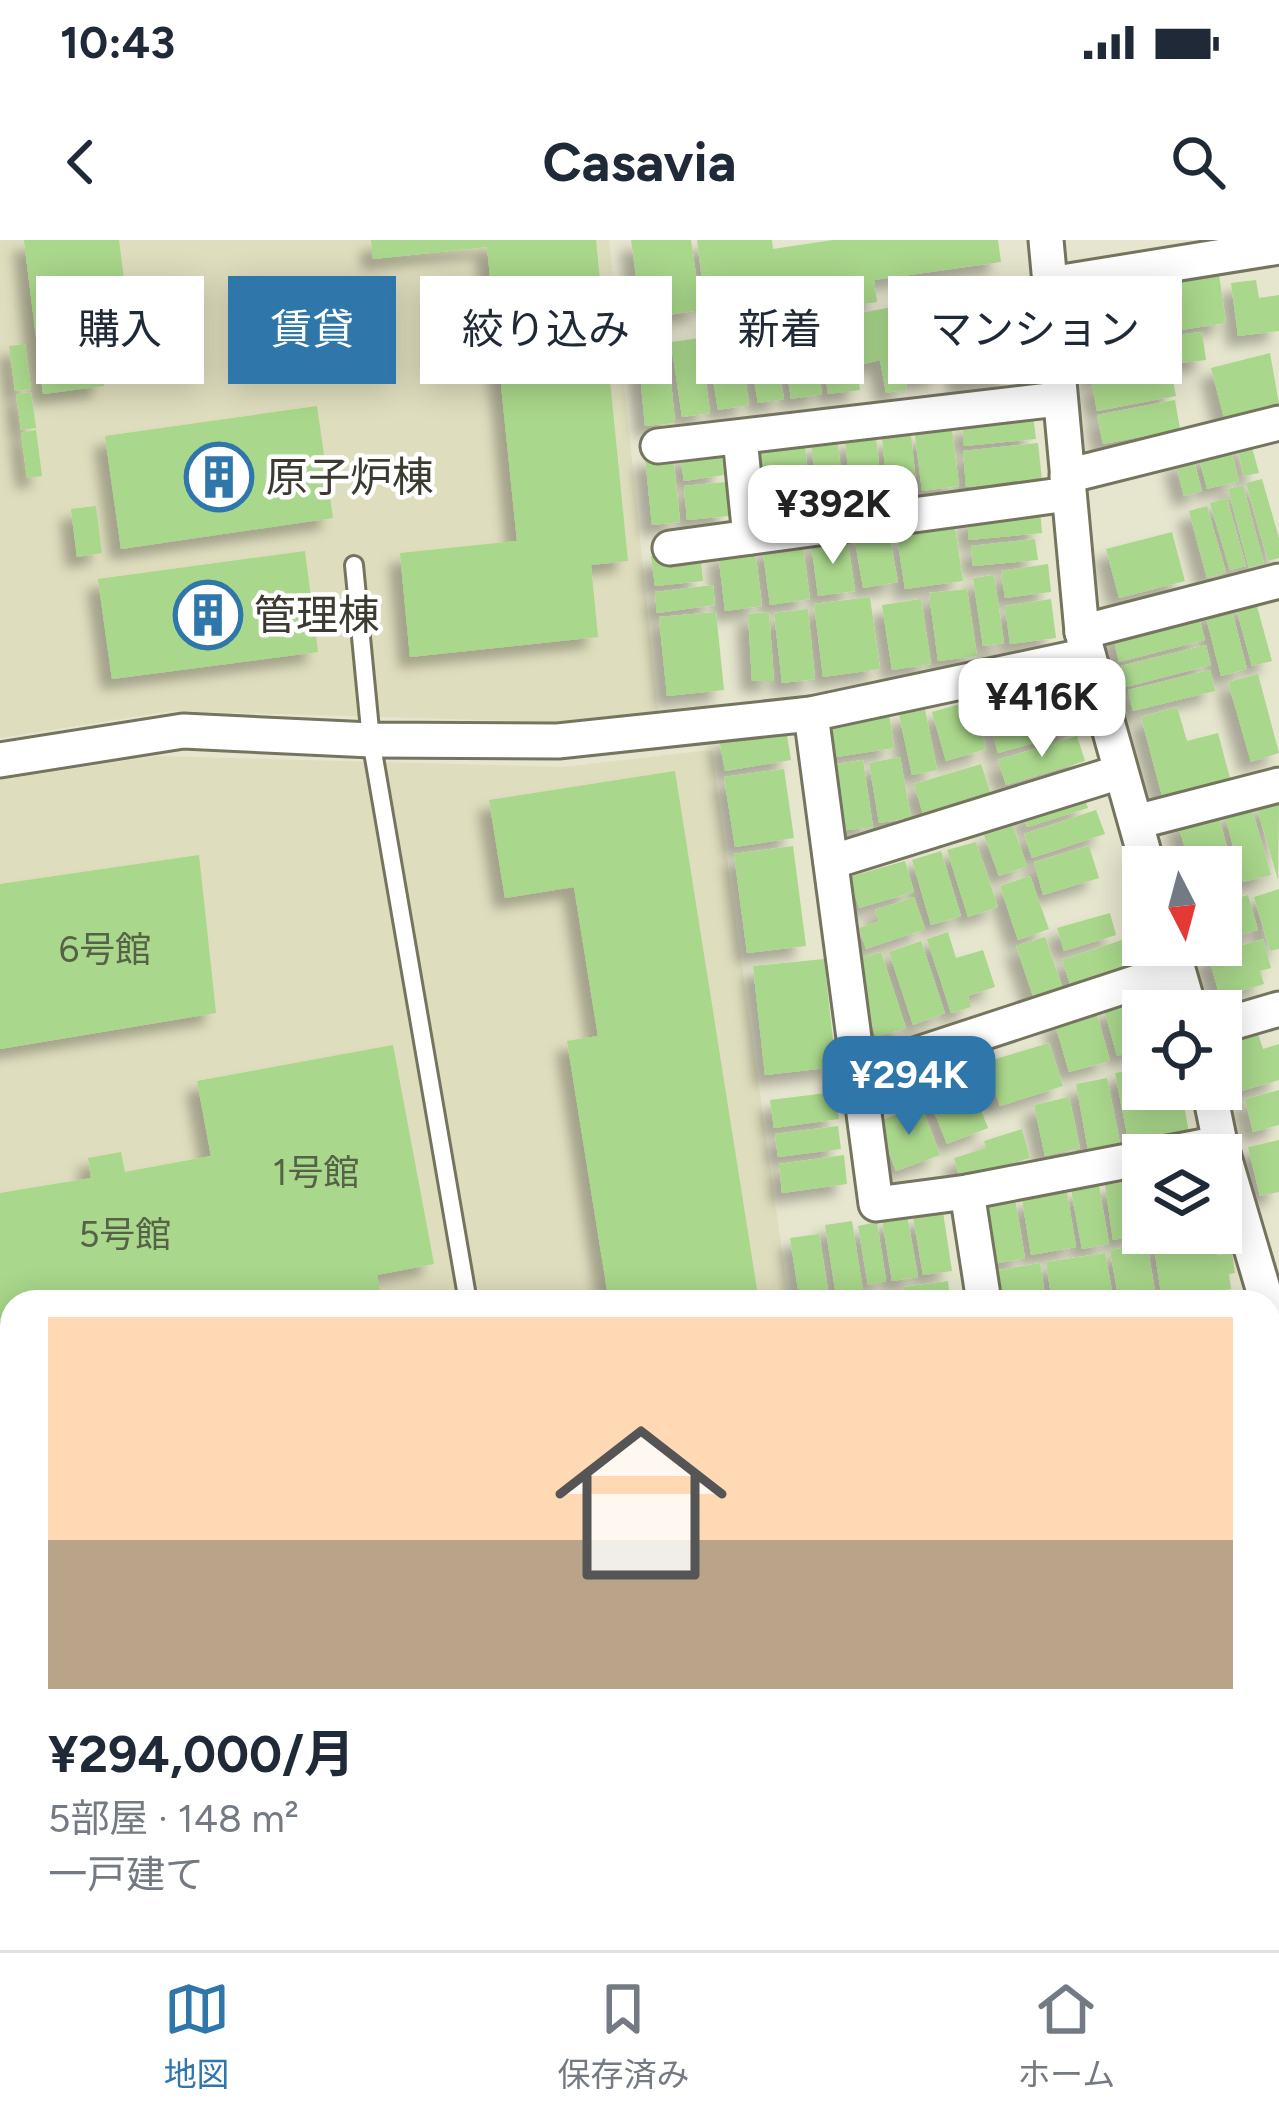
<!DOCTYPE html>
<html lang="ja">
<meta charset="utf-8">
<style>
:root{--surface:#fff;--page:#f6f6f7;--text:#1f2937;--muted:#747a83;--line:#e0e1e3;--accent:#2f76ab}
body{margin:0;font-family:Figtree,"Noto Sans JP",sans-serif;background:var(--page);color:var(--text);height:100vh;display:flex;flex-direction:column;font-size:45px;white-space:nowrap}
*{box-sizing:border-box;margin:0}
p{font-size:39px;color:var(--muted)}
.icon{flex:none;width:66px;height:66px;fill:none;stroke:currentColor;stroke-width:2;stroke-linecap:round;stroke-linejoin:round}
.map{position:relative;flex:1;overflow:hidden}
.sheet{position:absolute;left:0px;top:1050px;width:1281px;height:660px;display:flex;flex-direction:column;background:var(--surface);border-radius:36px 36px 0 0;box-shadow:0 6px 30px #0003}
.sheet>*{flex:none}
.banner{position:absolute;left:36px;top:36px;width:1209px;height:108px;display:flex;gap:24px}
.needle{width:78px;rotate:174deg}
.controls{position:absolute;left:1122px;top:606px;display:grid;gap:24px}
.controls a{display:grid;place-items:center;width:120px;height:120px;border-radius:0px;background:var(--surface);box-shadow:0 6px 30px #0003;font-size:60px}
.price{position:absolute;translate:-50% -102px;padding:0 27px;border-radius:24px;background:#fff;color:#222;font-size:39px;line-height:78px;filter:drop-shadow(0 3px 6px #0008)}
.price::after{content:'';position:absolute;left:50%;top:72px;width:36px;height:27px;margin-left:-18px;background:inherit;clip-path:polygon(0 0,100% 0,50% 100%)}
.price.on{background:var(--accent);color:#fff}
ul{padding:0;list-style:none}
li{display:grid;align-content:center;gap:24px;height:636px;padding:0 48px}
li+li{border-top:3px solid var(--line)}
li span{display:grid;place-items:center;height:372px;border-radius:0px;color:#555}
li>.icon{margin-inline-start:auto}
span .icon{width:216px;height:216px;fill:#fffc;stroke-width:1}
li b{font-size:51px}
.chip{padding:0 42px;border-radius:0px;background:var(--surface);box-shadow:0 6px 30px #0003;font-size:42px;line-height:108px}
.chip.on{background:var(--accent);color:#fff}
.status{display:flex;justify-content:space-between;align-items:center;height:84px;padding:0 60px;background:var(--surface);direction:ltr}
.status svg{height:33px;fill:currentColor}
header{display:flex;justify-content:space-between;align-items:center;height:156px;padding:0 48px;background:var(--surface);font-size:54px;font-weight:700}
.tabs{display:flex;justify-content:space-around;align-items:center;height:168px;border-top:3px solid var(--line);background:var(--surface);font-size:33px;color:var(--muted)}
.tabs a{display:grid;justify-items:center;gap:6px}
.tabs .on{color:var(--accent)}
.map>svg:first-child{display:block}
.built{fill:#deddbd}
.building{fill:#a9d78b;filter:url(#shadow)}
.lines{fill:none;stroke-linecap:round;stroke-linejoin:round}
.service-casing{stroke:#75745f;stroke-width:22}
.minor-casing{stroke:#75745f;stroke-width:39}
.service{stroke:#fff;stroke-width:16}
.minor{stroke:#fff;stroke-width:33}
.labels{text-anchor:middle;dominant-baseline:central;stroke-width:9;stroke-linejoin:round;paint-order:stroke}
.number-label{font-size:36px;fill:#566248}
.poi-label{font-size:42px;fill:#3b3b31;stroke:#fff;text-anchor:start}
</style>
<div class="status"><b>10:43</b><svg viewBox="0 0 49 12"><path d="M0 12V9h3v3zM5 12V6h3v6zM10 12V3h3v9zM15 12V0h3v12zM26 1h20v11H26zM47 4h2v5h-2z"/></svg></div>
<header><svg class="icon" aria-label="back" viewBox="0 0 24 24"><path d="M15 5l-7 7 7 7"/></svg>Casavia<svg class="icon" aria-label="search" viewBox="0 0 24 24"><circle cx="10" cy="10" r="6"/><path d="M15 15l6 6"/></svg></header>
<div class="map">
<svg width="1279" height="1710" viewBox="0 0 1279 1710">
<defs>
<filter id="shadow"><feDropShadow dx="-11" dy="11" stdDeviation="6" flood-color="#0004"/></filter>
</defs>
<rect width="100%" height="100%" fill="#e6e5ce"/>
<g class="built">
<path d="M0,0H609L658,471L553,482L172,471L0,498Z"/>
<path d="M712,510L789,1062H12V1698H894L896,1710H0V540L156,516L563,527Z"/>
</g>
<g class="building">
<path d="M24,0H119L125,47L92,50L104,146L43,154Z"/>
<path d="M371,0H596L628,321L591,325L598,397L410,417L400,313L517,301L487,7L373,19Z"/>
<path d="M631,0H691L701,70L642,79Z"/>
<path d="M697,0H772L773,9L833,0H998L1001,22L874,40L877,62L754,80L751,57L705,63Z"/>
<path d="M1218,28L1226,83L1181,90L1173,34Z"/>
<path d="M1160,36L1165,64L1080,79L1075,50Z"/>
<path d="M1256,40L1259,58L1279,55V91L1238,96L1231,43Z"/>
<path d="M983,59L984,70L1016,67L1018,91L946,96L944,61Z"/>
<path d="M931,62L942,135L909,140L898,67Z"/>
<path d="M892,67L907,149L886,153L880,120L864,124L855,74Z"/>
<path d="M1164,71L1167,92L1085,106L1081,85Z"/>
<path d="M851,78L860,150L828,154L818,82Z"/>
<path d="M812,82L822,154L791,159L780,87Z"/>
<path d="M771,85L784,159L758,163L745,89Z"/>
<path d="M738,91L749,165L718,170L706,96Z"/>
<path d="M1202,92L1206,120L1180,123L1176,95Z"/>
<path d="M1021,97L1023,118L1012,119L1014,139L959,144L955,105Z"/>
<path d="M700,98L710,173L682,177L671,102Z"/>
<path d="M1168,101L1171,126L1089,138L1086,112Z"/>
<path d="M25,104L31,149L15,151L9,106Z"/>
<path d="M668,110L675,183L645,186L638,113Z"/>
<path d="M1270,113L1279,164L1224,178L1211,128Z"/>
<path d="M1171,129L1176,156L1097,171L1092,143Z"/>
<path d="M31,152L36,188L21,190L16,155Z"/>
<path d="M1175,160L1180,189L1103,204L1097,175Z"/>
<path d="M317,166L333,278L121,309L105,196Z"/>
<path d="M1033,176L1036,199L964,206L962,184Z"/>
<path d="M36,190L42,236L27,238L21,193Z"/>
<path d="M952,190L959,246L922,251L915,195Z"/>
<path d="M911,195L917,253L888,256L882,198Z"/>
<path d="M876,196L882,256L851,259L845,199Z"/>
<path d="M837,200L845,260L818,262L811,204Z"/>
<path d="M1250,200L1259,233L1244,236L1236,203Z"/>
<path d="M1038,203L1042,240L966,247L963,211Z"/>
<path d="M805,205L810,263L764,268L758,209Z"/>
<path d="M1230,206L1239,241L1207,249L1198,214Z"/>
<path d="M721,209L724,235L684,241L680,214Z"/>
<path d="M673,214L680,282L652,285L645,217Z"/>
<path d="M1193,217L1202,251L1184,256L1175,221Z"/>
<path d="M1262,239L1279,298V318L1268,321L1246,243Z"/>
<path d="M726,242L730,276L687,280L684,246Z"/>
<path d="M1243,245L1264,323L1249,328L1228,249Z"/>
<path d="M1227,258L1246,326L1230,330L1210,263Z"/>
<path d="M96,266L102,313L77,317L71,269Z"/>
<path d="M1207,266L1226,332L1207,338L1189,271Z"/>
<path d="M1040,269L1042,293L969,300L967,277Z"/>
<path d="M955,288L963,341L905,349L897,297Z"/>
<path d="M888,289L898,342L863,348L854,295Z"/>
<path d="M1172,292L1185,341L1119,358L1106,309Z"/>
<path d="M847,297L855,351L818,356L811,302Z"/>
<path d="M1035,299L1038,320L973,326L971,306Z"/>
<path d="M802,301L810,359L770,365L762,306Z"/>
<path d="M755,309L762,366L725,371L718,312Z"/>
<path d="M305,311L318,412L112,439L98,339Z"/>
<path d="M700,311L703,341L655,346L651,316Z"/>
<path d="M1048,324L1051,352L1005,358L1001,331Z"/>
<path d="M994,335L1004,403L983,406L973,338Z"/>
<path d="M713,345L715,365L657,373L655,352Z"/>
<path d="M967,349L977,416L938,421L929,353Z"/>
<path d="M870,357L880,429L823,437L814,364Z"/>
<path d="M921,359L931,424L892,430L882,365Z"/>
<path d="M1051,359L1056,398L1010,404L1005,366Z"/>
<path d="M1255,359L1272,421L1252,426L1235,364Z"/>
<path d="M1230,363L1247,429L1221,436L1204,370Z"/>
<path d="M808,369L815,439L782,443L774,373Z"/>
<path d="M1197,371L1205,400L1119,422L1112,392Z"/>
<path d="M716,372L724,450L667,456L659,377Z"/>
<path d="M769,372L774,441H752L748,374Z"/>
<path d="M1206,405L1211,425L1126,447L1121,426Z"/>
<path d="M1210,430L1215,451L1133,471L1128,450Z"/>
<path d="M1055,433L1063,463L987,485L978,456Z"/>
<path d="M1258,434L1279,513L1251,522L1228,442Z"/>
<path d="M971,461L986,509L946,521L932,472Z"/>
<path d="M1177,467L1187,501L1218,493L1230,538L1162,556L1141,477Z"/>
<path d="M925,469L937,530L912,535L899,474Z"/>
<path d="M1068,469L1075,492L998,513L992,490Z"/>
<path d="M889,474L894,508L830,518L826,484Z"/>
<path d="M786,489L791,520L725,531L719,499Z"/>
<path d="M1077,496L1085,521L1006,545L998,520Z"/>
<path d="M900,517L911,578L879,583L869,523Z"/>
<path d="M863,520L873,587L839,591L829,525Z"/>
<path d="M981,524L991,554L923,574L914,544Z"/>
<path d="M784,529L794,598L735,607L724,537Z"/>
<path d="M675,531L759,1062H609L567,801L598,796L574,647L505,658L489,560Z"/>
<path d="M1083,554L1088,568L1027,587L1023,573Z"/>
<path d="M1277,559L1279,567L1278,640L1256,565Z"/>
<path d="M1251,565L1271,635L1243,642L1224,573Z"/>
<path d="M1096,570L1105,594L1032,618L1024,594Z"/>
<path d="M1217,570L1227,607L1188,619L1177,581Z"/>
<path d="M1013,586L1027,626L999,636L984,595Z"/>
<path d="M976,602L998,667L968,677L947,610Z"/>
<path d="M793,606L806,706L747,713L734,614Z"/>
<path d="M1089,606L1099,638L1043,655L1034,622Z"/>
<path d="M941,611L961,676L931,685L912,620Z"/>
<path d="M1226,614L1235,645L1221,648V627H1184Z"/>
<path d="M199,615L216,773L0,809V644Z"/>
<path d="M905,621L914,652L859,668L849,637Z"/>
<path d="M1030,636L1049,689L1018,700L1000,646Z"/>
<path d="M1279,649V709L1270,711L1254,657Z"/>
<path d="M1248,655L1258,690L1221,700V663Z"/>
<path d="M914,657L925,689L866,709L859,688L879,681L875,670Z"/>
<path d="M1110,673L1116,695L1064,711L1057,688Z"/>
<path d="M948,692L956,718L983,710L995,747L968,756L971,767L951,773L927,699Z"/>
<path d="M1137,695L1146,722L1071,747L1062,720Z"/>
<path d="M1045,697L1063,749L1034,759L1016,706Z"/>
<path d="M1263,699L1271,728L1260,731L1264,744L1220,757L1208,715Z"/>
<path d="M921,701L945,773L913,785L889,712Z"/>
<path d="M881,712L906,788L876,797L852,721Z"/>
<path d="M824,719L836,827L765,835L753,726Z"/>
<path d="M1165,752L1170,771H1143V809L1117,816L1104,769Z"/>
<path d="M1095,768L1110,821L1069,832L1054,780Z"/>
<path d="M1258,794L1263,809L1279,804V840L1238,852L1223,805Z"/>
<path d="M1049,803L1063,846L1000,866L986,822Z"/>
<path d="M393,805L434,1024L377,1035L382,1062H12V1078L0,1080V953L91,938L88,918L121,912L125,932L211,916L197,841Z"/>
<path d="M1143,828V849H1181L1189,893L1129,904L1115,833Z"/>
<path d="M966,830L988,888L947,904L924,847Z"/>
<path d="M1107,838L1120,904L1088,910L1076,844Z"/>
<path d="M1279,850V885L1253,892L1245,859Z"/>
<path d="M835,852L839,879L774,888L770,860Z"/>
<path d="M1069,857L1080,908L1045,916L1034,865Z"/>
<path d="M921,865L940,915L896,931L877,882Z"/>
<path d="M838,886L841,909L778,917L775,894Z"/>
<path d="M1022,889L1030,918L960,939L954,918L986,908L984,901Z"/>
<path d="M1279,900V952L1260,956L1248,907Z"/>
<path d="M844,915L847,944L782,953L779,924Z"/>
<path d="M1133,941L1141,995L1113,1000L1105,945Z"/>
<path d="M1099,946L1109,1004L1082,1009L1071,950Z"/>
<path d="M1067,952L1076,1007L1031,1015L1022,959Z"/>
<path d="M1015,959L1025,1018L994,1024L985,964Z"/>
<path d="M943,972L952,1031L923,1035L913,977Z"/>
<path d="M907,975L918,1037L892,1041L882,980Z"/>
<path d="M852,981L864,1057L837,1062L825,985Z"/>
<path d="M877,982L886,1041L868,1045L858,986Z"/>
<path d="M1203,993H1214L1217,1015L1232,1013L1235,1033L1229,1034L1231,1049L1162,1060L1153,1001Z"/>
<path d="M819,994L830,1062H800L790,998Z"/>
<path d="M1147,1004L1156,1057L1119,1062L1110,1010Z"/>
<path d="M1105,1013L1114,1062H1052L1046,1022Z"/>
<path d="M1040,1023L1046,1062H998L993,1031Z"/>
<path d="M948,1041L950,1062H906L904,1047Z"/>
<path d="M12,1131V1176L0,1178V1133Z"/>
<path d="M1271,1190L1279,1243L1269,1244V1191Z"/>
<path d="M12,1247V1298L1,1299L0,1249Z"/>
<path d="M1279,1291V1365L1269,1367V1292Z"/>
<path d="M1279,1373V1476L1269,1477V1375Z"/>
<path d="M1279,1680V1710H1249L1247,1698H1269V1681Z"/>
<path d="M65,1698H232L233,1710H67Z"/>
<path d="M767,1698H858L860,1710H769Z"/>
<path d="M1124,1698H1164L1165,1710H1125Z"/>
<path d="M1167,1698H1206L1207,1710H1168Z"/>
</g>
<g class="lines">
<defs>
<g id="service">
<path d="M354,325L371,500L468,1062"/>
<path d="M0,1590L12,1588"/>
<path d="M577,1698L579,1710"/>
</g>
<g id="minor">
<path d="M1046,0L1082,392L1148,627"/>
<path d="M1050,44L1279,7"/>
<path d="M740,198L750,297"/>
<path d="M658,206L1058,159"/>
<path d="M1067,236L1279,183"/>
<path d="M670,308L1068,254"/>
<path d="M1082,392L1279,341"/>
<path d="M811,474L876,964L967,952L1143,918"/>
<path d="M0,520L183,491L371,500L558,501L811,474L1088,415"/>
<path d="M1136,582L1279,545"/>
<path d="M831,622L1120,532"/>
<path d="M1171,705L1190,771"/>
<path d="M1221,786L1279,769"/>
<path d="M860,833L1177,729"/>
<path d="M1209,849L1220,903L1267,1062"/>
<path d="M1158,915L1220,903"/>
<path d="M967,952L984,1062"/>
<path d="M1269,1070L1279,1111"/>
<path d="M1269,1268L1279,1266"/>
<path d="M1269,1495L1279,1493"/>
<path d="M907,1698L909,1710"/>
</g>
</defs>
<use href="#service" class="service-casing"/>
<use href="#minor" class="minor-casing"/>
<use href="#service" class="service"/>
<use href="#minor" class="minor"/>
</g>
<defs>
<symbol id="building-ring" viewBox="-11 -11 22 22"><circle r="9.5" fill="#fff" stroke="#2f76ab" stroke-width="1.5"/><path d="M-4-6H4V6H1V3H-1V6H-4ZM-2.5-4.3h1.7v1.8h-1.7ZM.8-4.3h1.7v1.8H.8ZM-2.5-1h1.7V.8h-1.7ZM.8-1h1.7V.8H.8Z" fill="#2f76ab"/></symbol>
</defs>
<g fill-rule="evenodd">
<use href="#building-ring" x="181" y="199" width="76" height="76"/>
<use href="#building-ring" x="170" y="337" width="76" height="76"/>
</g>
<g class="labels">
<g class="number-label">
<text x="105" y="709">6号館</text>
<text x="316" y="932">1号館</text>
<text x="125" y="994">5号館</text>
</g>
<g class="poi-label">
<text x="266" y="237">原子炉棟</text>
<text x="254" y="375">管理棟</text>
</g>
</g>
</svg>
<div class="controls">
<a><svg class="needle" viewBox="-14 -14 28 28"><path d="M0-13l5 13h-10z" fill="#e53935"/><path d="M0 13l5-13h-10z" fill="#747a83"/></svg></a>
<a><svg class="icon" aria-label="locate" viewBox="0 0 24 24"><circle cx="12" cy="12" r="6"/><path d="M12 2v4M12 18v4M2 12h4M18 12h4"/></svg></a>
<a><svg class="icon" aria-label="layers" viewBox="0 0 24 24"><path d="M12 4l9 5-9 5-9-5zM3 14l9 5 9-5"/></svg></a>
</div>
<b class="price" style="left:833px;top:327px">¥392K</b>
<b class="price" style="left:1042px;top:520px">¥416K</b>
<b class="price on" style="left:909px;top:898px">¥294K</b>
<div class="banner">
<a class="chip">購入</a>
<a class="chip on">賃貸</a>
<a class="chip">絞り込み</a>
<a class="chip">新着</a>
<a class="chip">マンション</a>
</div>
<section class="sheet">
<ul>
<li><span style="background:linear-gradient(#ffd9b3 60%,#b9a48a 0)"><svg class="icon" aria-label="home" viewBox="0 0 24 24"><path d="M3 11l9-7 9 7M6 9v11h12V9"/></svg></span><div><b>¥294,000/月</b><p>5部屋 · 148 m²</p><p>一戸建て</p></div></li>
</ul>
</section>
</div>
<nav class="tabs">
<a class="on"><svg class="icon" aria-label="map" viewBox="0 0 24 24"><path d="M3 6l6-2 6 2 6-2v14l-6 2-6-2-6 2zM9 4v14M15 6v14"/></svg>地図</a>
<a><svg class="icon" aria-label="saved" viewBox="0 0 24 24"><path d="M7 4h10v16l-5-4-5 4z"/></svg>保存済み</a>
<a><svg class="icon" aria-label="home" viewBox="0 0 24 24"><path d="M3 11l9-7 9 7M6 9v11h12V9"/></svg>ホーム</a>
</nav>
